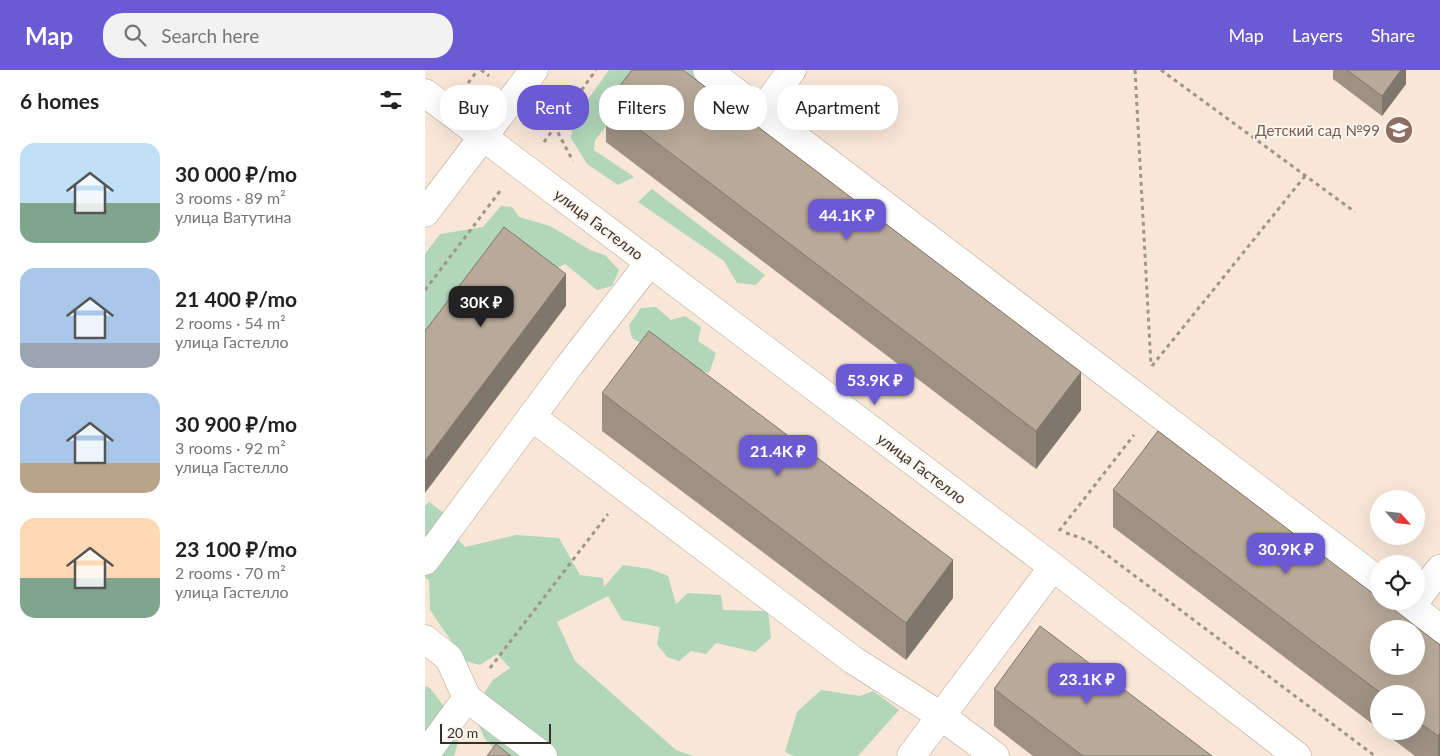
<!DOCTYPE html>
<meta charset="utf-8">
<style>
:root{--surface:#fff;--page:#f2f2f2;--text:#222;--muted:#767676;--accent:#6c5ad4}
body{margin:0;font-family:Lato,sans-serif;background:var(--page);color:var(--text);height:100vh;display:flex;flex-direction:column;font-size:19px;white-space:nowrap}
*{box-sizing:border-box;margin:0}
p{font-size:16px;color:var(--muted)}
.icon{flex:none;width:28px;height:28px;fill:none;stroke:currentColor;stroke-width:2;stroke-linecap:round;stroke-linejoin:round}
.map{position:relative;flex:1;overflow:hidden}
.drawer{display:flex;flex-direction:column;background:var(--surface);width:425px}
.drawer>*{flex:none}
.top-card{position:absolute;left:15px;top:15px;width:475px;height:45px;display:flex;gap:10px}
.needle{width:32px;rotate:117deg}
.fabs{position:absolute;left:945px;top:420px;display:grid;gap:10px}
.fabs a{display:grid;place-items:center;width:55px;height:55px;border-radius:50%;background:var(--surface);box-shadow:0 5px 20px #0002;font-size:25px}
.scale{position:absolute;left:15px;bottom:12px;width:111px;box-sizing:border-box;padding-left:5px;border:2px solid #37302a;border-top:0;font-size:14px;line-height:18px;white-space:nowrap;color:#37302a;-webkit-text-stroke:4px #fdf6ef;paint-order:stroke}
.price{position:absolute;translate:-50% -42px;padding:0 11px;border-radius:10px;background:var(--accent);color:#fff;font-size:16px;line-height:32px;filter:drop-shadow(0 1px 2px #0008)}
.price::after{content:'';position:absolute;left:50%;top:30px;width:15px;height:11px;margin-left:-8px;background:inherit;clip-path:polygon(0 0,100% 0,50% 100%)}
.price.current{background:#222;color:#fff}
ul{padding:0;list-style:none}
li{display:flex;align-items:center;gap:15px;height:125px;padding:0 20px}
li span{display:grid;place-items:center;flex:none;width:140px;height:100px;border-radius:15px;color:#555}
li>.icon{margin-inline-start:auto}
span .icon{width:60px;height:60px;fill:#fffc;stroke-width:1}
li b{font-size:21px}
h2{display:flex;justify-content:space-between;align-items:center;height:60px;padding:0 20px;font-size:21px}
.tag{padding:0 18px;border-radius:20px;background:var(--surface);box-shadow:0 5px 20px #0002;font-size:18px;line-height:45px}
.tag.current{background:var(--accent);color:#fff}
header{display:flex;align-items:center;gap:30px;box-sizing:border-box;height:70px;padding:0 25px;background:var(--accent);color:#fff}
header strong{font-size:24px}
nav{display:flex;gap:28px;margin-inline-start:auto;font-size:18px}
.search{width:350px;height:45px;background:var(--page);display:flex;align-items:center;gap:12px;box-sizing:border-box;padding:0 18px;border-radius:20px;color:var(--muted);font-size:19px}
main{display:flex;flex:1;min-height:0}
.map>svg:first-child{display:block}
.green{fill:#b1d6b9}
.lines{fill:none;stroke-linecap:round;stroke-linejoin:round}
.minor-casing{stroke:#b3a494;stroke-width:29}
.path{stroke:#a19489;stroke-width:3;stroke-dasharray:4 4;stroke-linecap:butt}
.minor{stroke:#fff;stroke-width:28}
.wall{fill:#9e9184}
.shaded-wall{fill:#81766b}
.building{fill:#b8a999;stroke:#81766b;fill-rule:evenodd}
.labels{text-anchor:middle;dominant-baseline:central;stroke-width:4;stroke-linejoin:round;paint-order:stroke}
.education-label{font-size:15px;fill:#785e54;stroke:#fdf6ef;text-anchor:end}
.street-label{font-size:15px;fill:#37302a;stroke:#fdf6ef}
</style>
<header>
<strong>Map</strong>
<div class="search"><svg class="icon" aria-label="search" viewBox="0 0 24 24"><circle cx="10" cy="10" r="6"/><path d="M15 15l6 6"/></svg>Search here</div>
<nav><a>Map</a><a>Layers</a><a>Share</a></nav>
</header>
<main>
<section class="drawer">
<h2>6 homes<svg class="icon" aria-label="filters" viewBox="0 0 24 24"><path d="M4 7h16M4 17h16"/><circle cx="9" cy="7" r="2"/><circle cx="15" cy="17" r="2"/></svg></h2>
<ul>
<li><span style="background:linear-gradient(#bfe0f5 60%,#7fa58c 0)"><svg class="icon" aria-label="home" viewBox="0 0 24 24"><path d="M3 11l9-7 9 7M6 9v11h12V9"/></svg></span><div><b>30 000 ₽/mo</b><p>3 rooms · 89 m²</p><p>улица Ватутина</p></div></li>
<li><span style="background:linear-gradient(#a9c7e8 75%,#9aa5b1 0)"><svg class="icon" aria-label="home" viewBox="0 0 24 24"><path d="M3 11l9-7 9 7M6 9v11h12V9"/></svg></span><div><b>21 400 ₽/mo</b><p>2 rooms · 54 m²</p><p>улица Гастелло</p></div></li>
<li><span style="background:linear-gradient(#a9c7e8 70%,#b9a48a 0)"><svg class="icon" aria-label="home" viewBox="0 0 24 24"><path d="M3 11l9-7 9 7M6 9v11h12V9"/></svg></span><div><b>30 900 ₽/mo</b><p>3 rooms · 92 m²</p><p>улица Гастелло</p></div></li>
<li><span style="background:linear-gradient(#ffd9b3 60%,#7fa58c 0)"><svg class="icon" aria-label="home" viewBox="0 0 24 24"><path d="M3 11l9-7 9 7M6 9v11h12V9"/></svg></span><div><b>23 100 ₽/mo</b><p>2 rooms · 70 m²</p><p>улица Гастелло</p></div></li>
</ul>
</section>
<div class="map">
<svg width="1015" height="686" viewBox="0 0 1015 686">
<rect width="100%" height="100%" fill="#f8e7d7"/>
<g class="green">
<path d="M184,0H267L281,7L277,30L217,11L170,70L169,80L209,107L193,115L162,94L146,68L149,49Z"/>
<path d="M227,119L340,205L331,215L312,213L299,191L213,132Z"/>
<path d="M76,136L87,137L94,147L125,156L167,181L180,185L194,200L187,216L172,220L140,194L122,203L0,286V184L15,164L58,157Z"/>
<path d="M231,237L246,250L260,246L276,257L273,271L291,283L284,303L253,294L207,268L204,255L216,238Z"/>
<path d="M4,432L38,457L29,465L40,477L91,465L134,468L155,505L178,508L179,517L198,495L225,499L243,506L251,534L263,523L296,525L298,540L343,541L346,568L330,582L291,573L281,584L266,581L254,591L242,587L232,574L235,557L197,550L183,526L132,552L150,591L251,680L268,686H76L60,669L47,641L68,610L85,598L72,584L55,595L40,591L5,540L4,510L0,508V436Z"/>
<path d="M0,616L5,618C21,640 41,658 29,686H0Z"/>
<path d="M396,620L435,626L448,621L474,640L433,686H369L360,682L372,642Z"/>
</g>
<g class="lines">
<defs>
<g id="minor">
<path d="M282,0L954,511"/>
<path d="M0,23L628,497L872,686"/>
<path d="M336,42L367,0"/>
<path d="M0,143L109,0"/>
<path d="M107,347L428,590L516,646L570,686"/>
<path d="M0,491L144,296L225,192"/>
<path d="M991,530L1015,499"/>
<path d="M980,531L1015,559"/>
<path d="M0,569L24,588L42,628L0,685"/>
<path d="M42,628L118,686"/>
<path d="M486,686L628,497"/>
</g>
</defs>
<use href="#minor" class="minor-casing"/>
<g class="path">
<path d="M56,0L64,6"/>
<path d="M710,0L726,296"/>
<path d="M736,0L930,142"/>
<path d="M43,13L53,0"/>
<path d="M116,46L130,57L148,91"/>
<path d="M119,72L171,0"/>
<path d="M0,220L75,121"/>
<path d="M727,296L880,106"/>
<path d="M634,461L709,365"/>
<path d="M641,463L662,470L950,686"/>
<path d="M65,598L183,444"/>
</g>
<use href="#minor" class="minor"/>
</g>
<g class="wall">
<path d="M908,0H981V14L957,46L908,9Z"/>
<path d="M181,34L656,340L611,399L181,72Z"/>
<path d="M177,323L528,528L481,590L177,361Z"/>
<path d="M688,420L1015,575V686H990L957,661H991V624H954V659L688,457Z"/>
<path d="M569,619L787,686H608L569,656Z"/>
</g>
<g class="shaded-wall">
<path d="M976,0H981V14L957,46V26Z"/>
<path d="M141,204V236L0,423V391Z"/>
<path d="M656,302V340L611,399V361Z"/>
<path d="M528,490V528L481,590V553Z"/>
<path d="M1015,663V686H1013V666Z"/>
</g>
<g class="building">
<path d="M207,0H258L656,302L611,361L181,34Z"/>
<path d="M922,0H976L957,26Z"/>
<path d="M79,157L141,204L0,391V261Z"/>
<path d="M224,261L528,490L481,553L177,323Z"/>
<path d="M733,361L954,528V531H958L1015,575V663L1013,666L991,650V624H957L688,420ZM954,559H991V596H954Z"/>
<path d="M615,556L787,686H658L569,619Z"/>
<path d="M71,674L86,686H62Z"/>
</g>
<defs>
<symbol id="school-disc" viewBox="-11 -11 22 22"><circle r="9.5" fill="#8d6e63" stroke="#fdf6ef"/><path d="M0-5L7-2L0 1L-7-2ZM-4 1L0 2.5L4 1V4Q0 6-4 4Z" fill="#fff"/></symbol>
</defs>
<g fill-rule="evenodd">
<use href="#school-disc" x="958" y="44" width="32" height="32"/>
</g>
<g class="labels">
<g class="education-label">
<text x="955" y="60">Детский сад №99</text>
</g>
<g class="street-label">
<text transform="translate(174 154) rotate(37)">улица Гастелло</text>
<text transform="translate(497 398) rotate(37)">улица Гастелло</text>
</g>
</g>
</svg>
<div class="fabs">
<a><svg class="needle" viewBox="-14 -14 28 28"><path d="M0-13l5 13h-10z" fill="#e53935"/><path d="M0 13l5-13h-10z" fill="#767676"/></svg></a>
<a><svg class="icon" aria-label="locate" viewBox="0 0 24 24"><circle cx="12" cy="12" r="6"/><path d="M12 2v4M12 18v4M2 12h4M18 12h4"/></svg></a>
<a>+</a>
<a>−</a>
</div>
<div class="scale">20 m</div>
<b class="price" style="left:422px;top:171px">44.1K ₽</b>
<b class="price current" style="left:56px;top:258px">30K ₽</b>
<b class="price" style="left:450px;top:336px">53.9K ₽</b>
<b class="price" style="left:353px;top:407px">21.4K ₽</b>
<b class="price" style="left:861px;top:505px">30.9K ₽</b>
<b class="price" style="left:662px;top:635px">23.1K ₽</b>
<div class="top-card">
<a class="tag">Buy</a>
<a class="tag current">Rent</a>
<a class="tag">Filters</a>
<a class="tag">New</a>
<a class="tag">Apartment</a>
</div>
</div>
</main>
